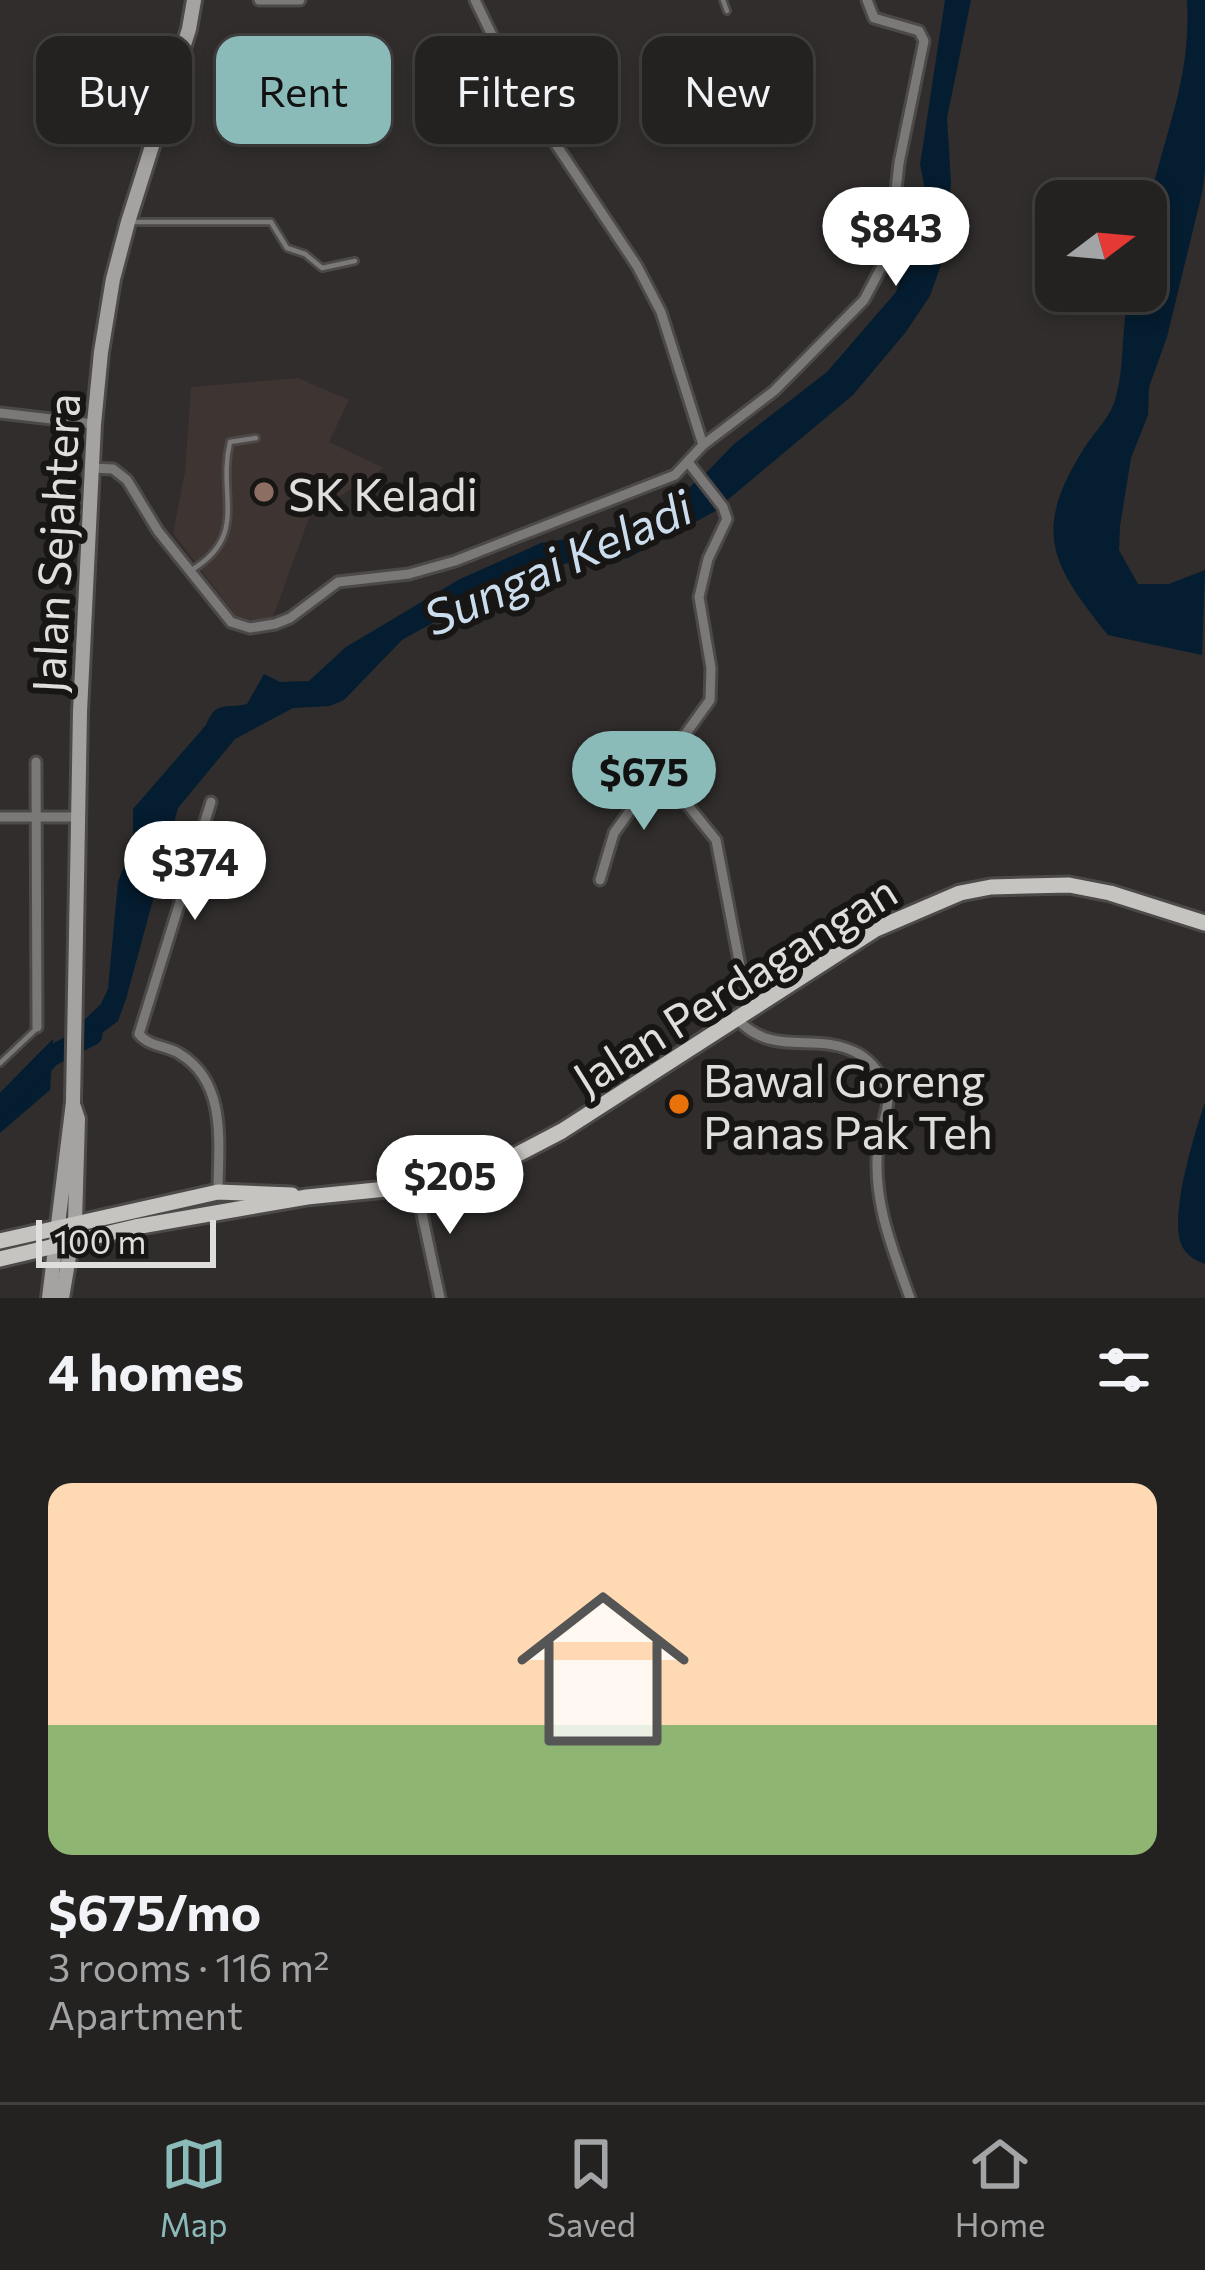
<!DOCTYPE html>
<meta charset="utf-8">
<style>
:root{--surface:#242221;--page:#302f2e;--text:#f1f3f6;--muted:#a3a4a5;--line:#413f3f;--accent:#8bbbb9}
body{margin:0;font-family:Commissioner,sans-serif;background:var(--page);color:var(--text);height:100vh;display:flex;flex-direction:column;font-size:45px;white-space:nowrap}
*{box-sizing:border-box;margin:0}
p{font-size:39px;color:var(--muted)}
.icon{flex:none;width:66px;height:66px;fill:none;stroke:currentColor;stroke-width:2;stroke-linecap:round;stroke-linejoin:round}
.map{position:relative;height:1298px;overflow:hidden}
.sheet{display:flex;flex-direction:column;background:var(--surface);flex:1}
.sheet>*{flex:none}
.banner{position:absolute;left:36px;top:36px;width:1134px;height:108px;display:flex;gap:24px}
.needle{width:78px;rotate:74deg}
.controls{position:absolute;left:1035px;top:180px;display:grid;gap:24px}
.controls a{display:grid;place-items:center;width:132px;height:132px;border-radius:24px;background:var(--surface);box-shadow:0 6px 18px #0003,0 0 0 3px var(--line);font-size:60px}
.scale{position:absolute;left:36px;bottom:30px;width:180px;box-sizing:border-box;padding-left:12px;border:6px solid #e0dedd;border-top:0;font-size:33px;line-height:42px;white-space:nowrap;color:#e0dedd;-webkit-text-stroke:9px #171615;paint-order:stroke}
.price{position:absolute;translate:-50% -102px;padding:0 27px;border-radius:42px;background:#fff;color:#222;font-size:39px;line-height:78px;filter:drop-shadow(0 3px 6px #0008)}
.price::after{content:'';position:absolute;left:50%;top:72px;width:36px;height:27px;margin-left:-18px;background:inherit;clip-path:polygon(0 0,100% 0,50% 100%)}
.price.current{background:var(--accent);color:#111}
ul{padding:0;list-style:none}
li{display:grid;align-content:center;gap:24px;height:636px;padding:0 48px}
li span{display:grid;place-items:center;height:372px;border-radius:24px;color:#555}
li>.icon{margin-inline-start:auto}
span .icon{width:216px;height:216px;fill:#fffc;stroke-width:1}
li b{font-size:51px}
h2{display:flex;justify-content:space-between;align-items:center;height:144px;padding:0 48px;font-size:51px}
.pill{padding:0 42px;border-radius:24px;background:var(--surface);box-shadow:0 6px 18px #0003,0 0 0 3px var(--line);font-size:42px;line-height:108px}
.pill.current{background:var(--accent);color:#111}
.tab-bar{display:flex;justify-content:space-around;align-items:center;height:168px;border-top:3px solid var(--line);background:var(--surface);font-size:33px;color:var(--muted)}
.tab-bar a{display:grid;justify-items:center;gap:6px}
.tab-bar .current{color:var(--accent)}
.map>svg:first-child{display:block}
.built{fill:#3e3432}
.water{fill:#051d30}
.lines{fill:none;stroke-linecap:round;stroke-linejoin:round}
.river{stroke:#051d30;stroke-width:21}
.lane-casing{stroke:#4c4948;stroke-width:10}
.street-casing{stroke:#4c4948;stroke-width:15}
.secondary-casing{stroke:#4c4948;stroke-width:20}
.primary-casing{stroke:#4c4948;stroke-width:21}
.lane{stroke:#7a7978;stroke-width:4.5}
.street{stroke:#7a7978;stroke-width:9}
.secondary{stroke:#a5a3a1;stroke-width:14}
.primary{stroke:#c6c4c1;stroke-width:15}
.education-dot{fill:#8d6e63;stroke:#171615;stroke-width:4.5}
.food-dot{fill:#e8710a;stroke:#171615;stroke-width:4.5}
.labels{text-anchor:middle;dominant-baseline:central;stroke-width:12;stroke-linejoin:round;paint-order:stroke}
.poi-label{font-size:45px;fill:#e0dedd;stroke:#171615;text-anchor:start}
.street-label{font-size:45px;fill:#e0dedd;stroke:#171615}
.water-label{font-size:48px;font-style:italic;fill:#cbdded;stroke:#171615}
</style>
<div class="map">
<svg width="1205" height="1298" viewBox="0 0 1205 1298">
<rect width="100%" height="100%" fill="#302d2c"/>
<path class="built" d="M298,378L349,400L329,442L384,468L310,515L272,620L265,623L236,616L173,533L185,472L191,387Z"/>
<g class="water">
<path d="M945,0H971L947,118L951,183L943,259L930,296L905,333L853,395L725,502L705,474L734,444L827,372L896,292L923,217L925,189L920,165Z"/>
<path d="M1187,0H1205V171L1202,193L1167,337L1149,387L1148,415L1131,458L1120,526L1119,550L1138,584H1169L1205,570L1202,655L1108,635C1053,566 1031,533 1083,450C1092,435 1108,420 1114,403C1126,368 1120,327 1130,291H1146C1146,269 1143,246 1146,224C1158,143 1192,89 1187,0Z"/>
<path d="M700,477L723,507L628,558L573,562L535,570L509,580L402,640L344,700L330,706L293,708L235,739L178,808L126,999L118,1021L81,1049L80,1024L101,1004L108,989L118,882L133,843V809L206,725C216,700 225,709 247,704L264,674L280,682L309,681L346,647L460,579L541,543L606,533L666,511Z"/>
<path d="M53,1039L50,1090L0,1133V1093Z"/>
<path d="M1205,1102V1264C1195,1260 1187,1256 1182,1246C1168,1217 1195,1132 1205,1102Z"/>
</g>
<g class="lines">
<path class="river" d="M0,1108L51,1056L92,1035"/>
<defs>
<g id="lane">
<path d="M723,0L727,11"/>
<path d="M134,222H271L287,248L305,254L322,268L355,261"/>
<path d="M190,571C250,536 217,496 230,442L256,438"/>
<path d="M0,1063L35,1030"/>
</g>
<g id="street">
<path d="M259,0H300"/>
<path d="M475,0L515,83L637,266L661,312L703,445"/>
<path d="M0,413L94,424"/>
<path d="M92,468L113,469L127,480L158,531L231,622L250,628L275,624L290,618L338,582L409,574L455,561L675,475L703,445L774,391L864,300L889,253L899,163L924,41L919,31L874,18L867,0"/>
<path d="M36,762L37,1027"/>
<path d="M661,772L716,840L749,1013"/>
<path d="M211,802L139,1034C149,1047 166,1045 180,1054C228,1083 218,1145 218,1192"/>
<path d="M0,817H77"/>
<path d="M600,880L614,833L710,700L711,668L699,597L708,559L727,519L723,507L688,462"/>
<path d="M738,1020C776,1059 816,1030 859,1054C871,1061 883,1076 887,1090C891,1108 880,1127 878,1145C872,1200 892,1248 910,1298"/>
<path d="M416,1186L440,1298"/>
</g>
<g id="secondary">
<path d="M49,1298L73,1102L80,712L94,424L101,352L113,279L128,222L189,29L194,0"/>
<path d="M62,1298L75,1221L78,1119L74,1107"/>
</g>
<g id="primary">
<path d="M0,1241L218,1192L292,1195"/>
<path d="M0,1259L135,1227L307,1197L416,1186L501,1163L562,1131L876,929L960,893L991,887L1069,885L1110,893L1205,923"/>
</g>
</defs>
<use href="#lane" class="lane-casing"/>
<use href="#street" class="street-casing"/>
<use href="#secondary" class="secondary-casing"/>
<use href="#primary" class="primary-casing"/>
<use href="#lane" class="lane"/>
<use href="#street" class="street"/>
<use href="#secondary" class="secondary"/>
<use href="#primary" class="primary"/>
</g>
<circle class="education-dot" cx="264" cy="492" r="12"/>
<circle class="food-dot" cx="679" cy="1104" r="12"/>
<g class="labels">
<g class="poi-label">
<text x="288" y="492">SK Keladi</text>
<text x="703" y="1078">Bawal Goreng<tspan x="703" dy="52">Panas Pak Teh</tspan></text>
</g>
<g class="street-label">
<text transform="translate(54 543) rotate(-87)">Jalan Sejahtera</text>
<text transform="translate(734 983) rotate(-32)">Jalan Perdagangan</text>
</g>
<g class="water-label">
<text transform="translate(557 561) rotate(-24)">Sungai Keladi</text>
</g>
</g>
</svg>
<div class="controls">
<a><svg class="needle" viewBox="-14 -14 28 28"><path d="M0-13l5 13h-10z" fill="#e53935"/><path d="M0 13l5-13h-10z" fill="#a3a4a5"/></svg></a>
</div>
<div class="scale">100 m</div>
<b class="price" style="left:896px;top:289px">$843</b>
<b class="price current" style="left:644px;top:833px">$675</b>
<b class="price" style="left:195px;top:923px">$374</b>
<b class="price" style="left:450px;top:1237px">$205</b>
<div class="banner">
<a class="pill">Buy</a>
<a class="pill current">Rent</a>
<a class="pill">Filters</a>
<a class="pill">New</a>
</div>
</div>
<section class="sheet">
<h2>4 homes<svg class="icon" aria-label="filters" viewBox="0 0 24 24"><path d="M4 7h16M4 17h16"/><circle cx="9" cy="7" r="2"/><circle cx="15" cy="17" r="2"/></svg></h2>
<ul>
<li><span style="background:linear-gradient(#ffd9b3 65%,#8fb573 0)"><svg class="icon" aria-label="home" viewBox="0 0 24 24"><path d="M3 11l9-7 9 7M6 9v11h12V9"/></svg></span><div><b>$675/mo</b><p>3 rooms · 116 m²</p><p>Apartment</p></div></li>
</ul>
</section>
<nav class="tab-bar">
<a class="current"><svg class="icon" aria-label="map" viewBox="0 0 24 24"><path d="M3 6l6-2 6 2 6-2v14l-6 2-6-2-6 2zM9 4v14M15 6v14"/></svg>Map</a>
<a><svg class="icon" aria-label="saved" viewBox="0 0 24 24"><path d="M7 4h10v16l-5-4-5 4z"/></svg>Saved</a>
<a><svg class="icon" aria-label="home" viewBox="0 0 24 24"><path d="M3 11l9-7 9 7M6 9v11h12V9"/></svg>Home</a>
</nav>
